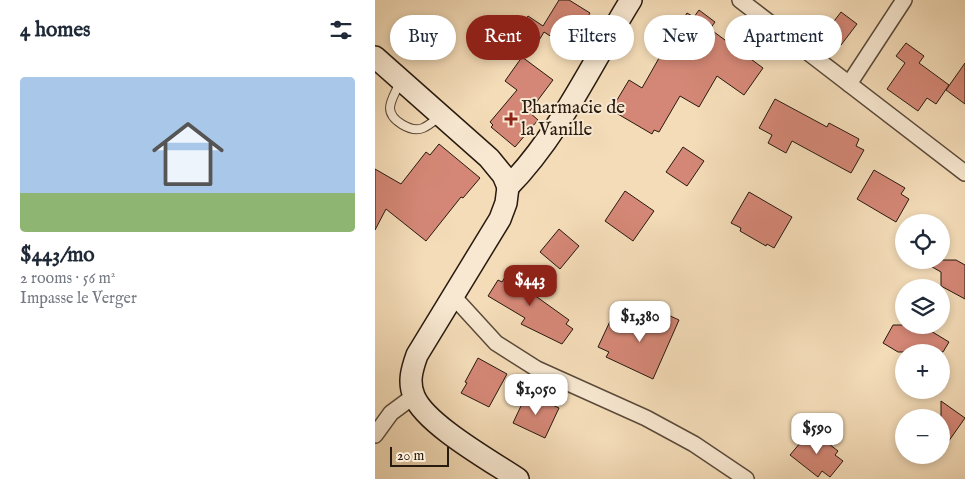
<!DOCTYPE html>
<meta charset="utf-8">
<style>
:root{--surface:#fff;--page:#f2f2f3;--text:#1f2937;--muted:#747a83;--accent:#8f2418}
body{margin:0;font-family:"IM FELL English",serif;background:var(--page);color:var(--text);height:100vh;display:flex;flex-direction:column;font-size:19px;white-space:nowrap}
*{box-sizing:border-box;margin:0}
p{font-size:16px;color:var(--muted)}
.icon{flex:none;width:28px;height:28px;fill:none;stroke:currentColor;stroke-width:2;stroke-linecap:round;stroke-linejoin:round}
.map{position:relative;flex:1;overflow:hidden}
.drawer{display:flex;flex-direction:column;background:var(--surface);width:375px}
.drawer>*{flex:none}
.banner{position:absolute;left:15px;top:15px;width:475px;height:45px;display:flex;gap:10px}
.buttons{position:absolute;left:520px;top:214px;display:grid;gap:10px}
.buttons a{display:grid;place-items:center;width:55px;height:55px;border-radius:50%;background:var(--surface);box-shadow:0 2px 8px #0003;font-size:25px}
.scale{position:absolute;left:15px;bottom:12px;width:59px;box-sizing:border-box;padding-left:5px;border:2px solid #271a0f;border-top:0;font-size:14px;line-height:18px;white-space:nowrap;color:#271a0f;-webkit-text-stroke:4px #f8e8d1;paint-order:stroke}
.price{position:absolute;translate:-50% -42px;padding:0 11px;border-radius:10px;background:#fff;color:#222;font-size:16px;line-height:32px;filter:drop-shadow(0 1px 2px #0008)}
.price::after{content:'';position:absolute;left:50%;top:30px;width:15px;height:11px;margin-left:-8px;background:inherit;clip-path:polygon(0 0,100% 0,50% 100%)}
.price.current{background:var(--accent);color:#fff}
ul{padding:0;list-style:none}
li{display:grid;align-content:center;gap:10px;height:265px;padding:0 20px}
li span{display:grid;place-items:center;height:155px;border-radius:5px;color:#555}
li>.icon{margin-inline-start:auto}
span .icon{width:90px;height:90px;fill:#fffc;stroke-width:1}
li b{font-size:21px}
h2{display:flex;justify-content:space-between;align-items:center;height:60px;padding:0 20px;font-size:21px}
.pill{padding:0 18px;border-radius:22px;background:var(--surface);box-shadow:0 2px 8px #0003;font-size:18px;line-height:45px}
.pill.current{background:var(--accent);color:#fff}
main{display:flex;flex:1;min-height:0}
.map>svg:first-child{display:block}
.building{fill:#d48776;stroke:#271a0f}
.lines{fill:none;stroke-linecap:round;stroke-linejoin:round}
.lane-casing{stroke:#5a4a39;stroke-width:10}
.street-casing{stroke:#5a4a39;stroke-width:18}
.secondary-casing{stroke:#271a0f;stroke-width:24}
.lane{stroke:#f8e8d1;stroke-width:8}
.street{stroke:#f8e8d1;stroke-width:15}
.secondary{stroke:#f8e8d1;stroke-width:21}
.poi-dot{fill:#8f2418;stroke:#f8e8d1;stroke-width:2}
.labels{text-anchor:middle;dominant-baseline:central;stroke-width:4;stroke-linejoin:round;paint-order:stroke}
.poi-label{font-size:19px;fill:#271a0f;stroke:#f8e8d1;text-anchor:start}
</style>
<main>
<section class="drawer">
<h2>4 homes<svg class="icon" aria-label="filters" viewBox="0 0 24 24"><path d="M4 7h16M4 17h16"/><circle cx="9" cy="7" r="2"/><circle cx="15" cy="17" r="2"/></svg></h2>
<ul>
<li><span style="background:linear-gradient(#a9c7e8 75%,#8fb573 0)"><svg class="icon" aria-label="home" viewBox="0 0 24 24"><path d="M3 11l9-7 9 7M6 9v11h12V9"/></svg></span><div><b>$443/mo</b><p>2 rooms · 56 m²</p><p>Impasse le Verger</p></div></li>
</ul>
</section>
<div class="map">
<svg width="590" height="479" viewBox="0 0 590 479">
<rect width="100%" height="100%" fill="#f4dcb8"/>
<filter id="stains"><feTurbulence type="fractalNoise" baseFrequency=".004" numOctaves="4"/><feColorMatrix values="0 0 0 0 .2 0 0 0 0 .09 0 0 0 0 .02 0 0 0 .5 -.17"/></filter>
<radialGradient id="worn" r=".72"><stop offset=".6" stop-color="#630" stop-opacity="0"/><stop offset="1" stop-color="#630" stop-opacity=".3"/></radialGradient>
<g class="building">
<path d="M184,0H194L215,13L194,48L169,32L163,42L144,30L153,16L168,26Z"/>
<path d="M324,10L340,22L335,29L388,68L369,95L342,76L324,107L305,96L284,132L279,130L277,134L236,110L254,80L267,88L296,37L312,13L319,17Z"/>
<path d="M466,12L482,24L466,45L450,33Z"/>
<path d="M531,43L549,56L544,63L574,85L561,104L552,98L543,111L512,89L530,63L521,56Z"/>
<path d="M147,57L178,80L154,112L163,120L140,147L116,127L118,125L115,122L142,90L130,81Z"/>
<path d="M590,63V104L571,90Z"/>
<path d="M400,99L452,127L454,123L484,139L481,146L489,150L476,173L417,141L411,153L393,143L397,135L384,128Z"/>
<path d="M64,144L105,178L88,198L86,197L51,241L11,209L0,230V169L26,184L51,152L55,155Z"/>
<path d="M308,147L329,161L312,186L291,172Z"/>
<path d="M499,170L530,188L526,194L534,199L521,222L482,199Z"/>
<path d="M250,191L279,211L258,241L230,221Z"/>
<path d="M374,192L417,217L399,248L392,244L391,246L365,231L366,228L356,223Z"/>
<path d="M184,229L204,246L185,269L165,252Z"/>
<path d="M545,260H581L590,265V299L566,286V272Z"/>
<path d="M137,266L154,276L148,287L194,320L191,324L198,329L187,344L146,324L150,318L113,296L123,280L127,282Z"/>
<path d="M280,309L304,320L278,379L231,357L234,352L223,347L237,317L269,332Z"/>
<path d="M518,325H546L574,342L568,352H523L508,343Z"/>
<path d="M103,358L132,374L114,407L86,393L92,383L90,382Z"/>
<path d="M152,393L184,408L170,438L138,423Z"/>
<path d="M566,401L590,418L566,452Z"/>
<path d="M436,430L463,451L460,455L468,461L455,477L447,471L443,477L415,455Z"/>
</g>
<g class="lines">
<defs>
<path id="lane" d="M25,82C22,90 15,100 15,108C15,120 36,133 48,128C53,126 59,121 64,117"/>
<g id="street">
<path d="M365,0L590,173"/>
<path d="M474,84L529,0"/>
<path d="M78,296L121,343L162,369L271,418L319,444L371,479"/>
<path d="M0,435L16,413L39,396"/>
</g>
<g id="secondary">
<path d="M0,57L114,158L128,175L133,187"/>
<path d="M133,187L131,203L125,219L42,355C37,369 33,382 39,396C50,424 116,461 143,479"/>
<path d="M133,187C185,134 217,63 256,0"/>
</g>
</defs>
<use href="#lane" class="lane-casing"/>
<use href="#street" class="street-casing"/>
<use href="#secondary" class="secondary-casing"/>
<use href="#lane" class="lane"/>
<use href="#street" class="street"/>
<use href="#secondary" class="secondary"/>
</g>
<path class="poi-dot" d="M133.5 111.5h5v5h5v5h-5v5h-5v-5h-5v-5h5z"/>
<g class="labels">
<g class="poi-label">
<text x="146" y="108">Pharmacie de<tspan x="146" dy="22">la Vanille</tspan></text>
</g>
</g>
<rect width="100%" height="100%" filter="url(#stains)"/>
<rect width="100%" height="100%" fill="url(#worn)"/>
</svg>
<div class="buttons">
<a><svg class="icon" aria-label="locate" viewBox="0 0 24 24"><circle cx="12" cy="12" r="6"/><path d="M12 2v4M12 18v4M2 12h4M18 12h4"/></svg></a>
<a><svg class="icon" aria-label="layers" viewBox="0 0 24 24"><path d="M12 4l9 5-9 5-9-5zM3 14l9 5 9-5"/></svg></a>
<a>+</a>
<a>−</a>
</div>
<div class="scale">20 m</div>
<b class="price current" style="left:155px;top:307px">$443</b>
<b class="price" style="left:265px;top:343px">$1,380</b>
<b class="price" style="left:161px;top:416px">$1,050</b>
<b class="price" style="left:442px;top:455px">$590</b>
<div class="banner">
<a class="pill">Buy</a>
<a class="pill current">Rent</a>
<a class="pill">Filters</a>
<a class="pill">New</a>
<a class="pill">Apartment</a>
</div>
</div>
</main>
